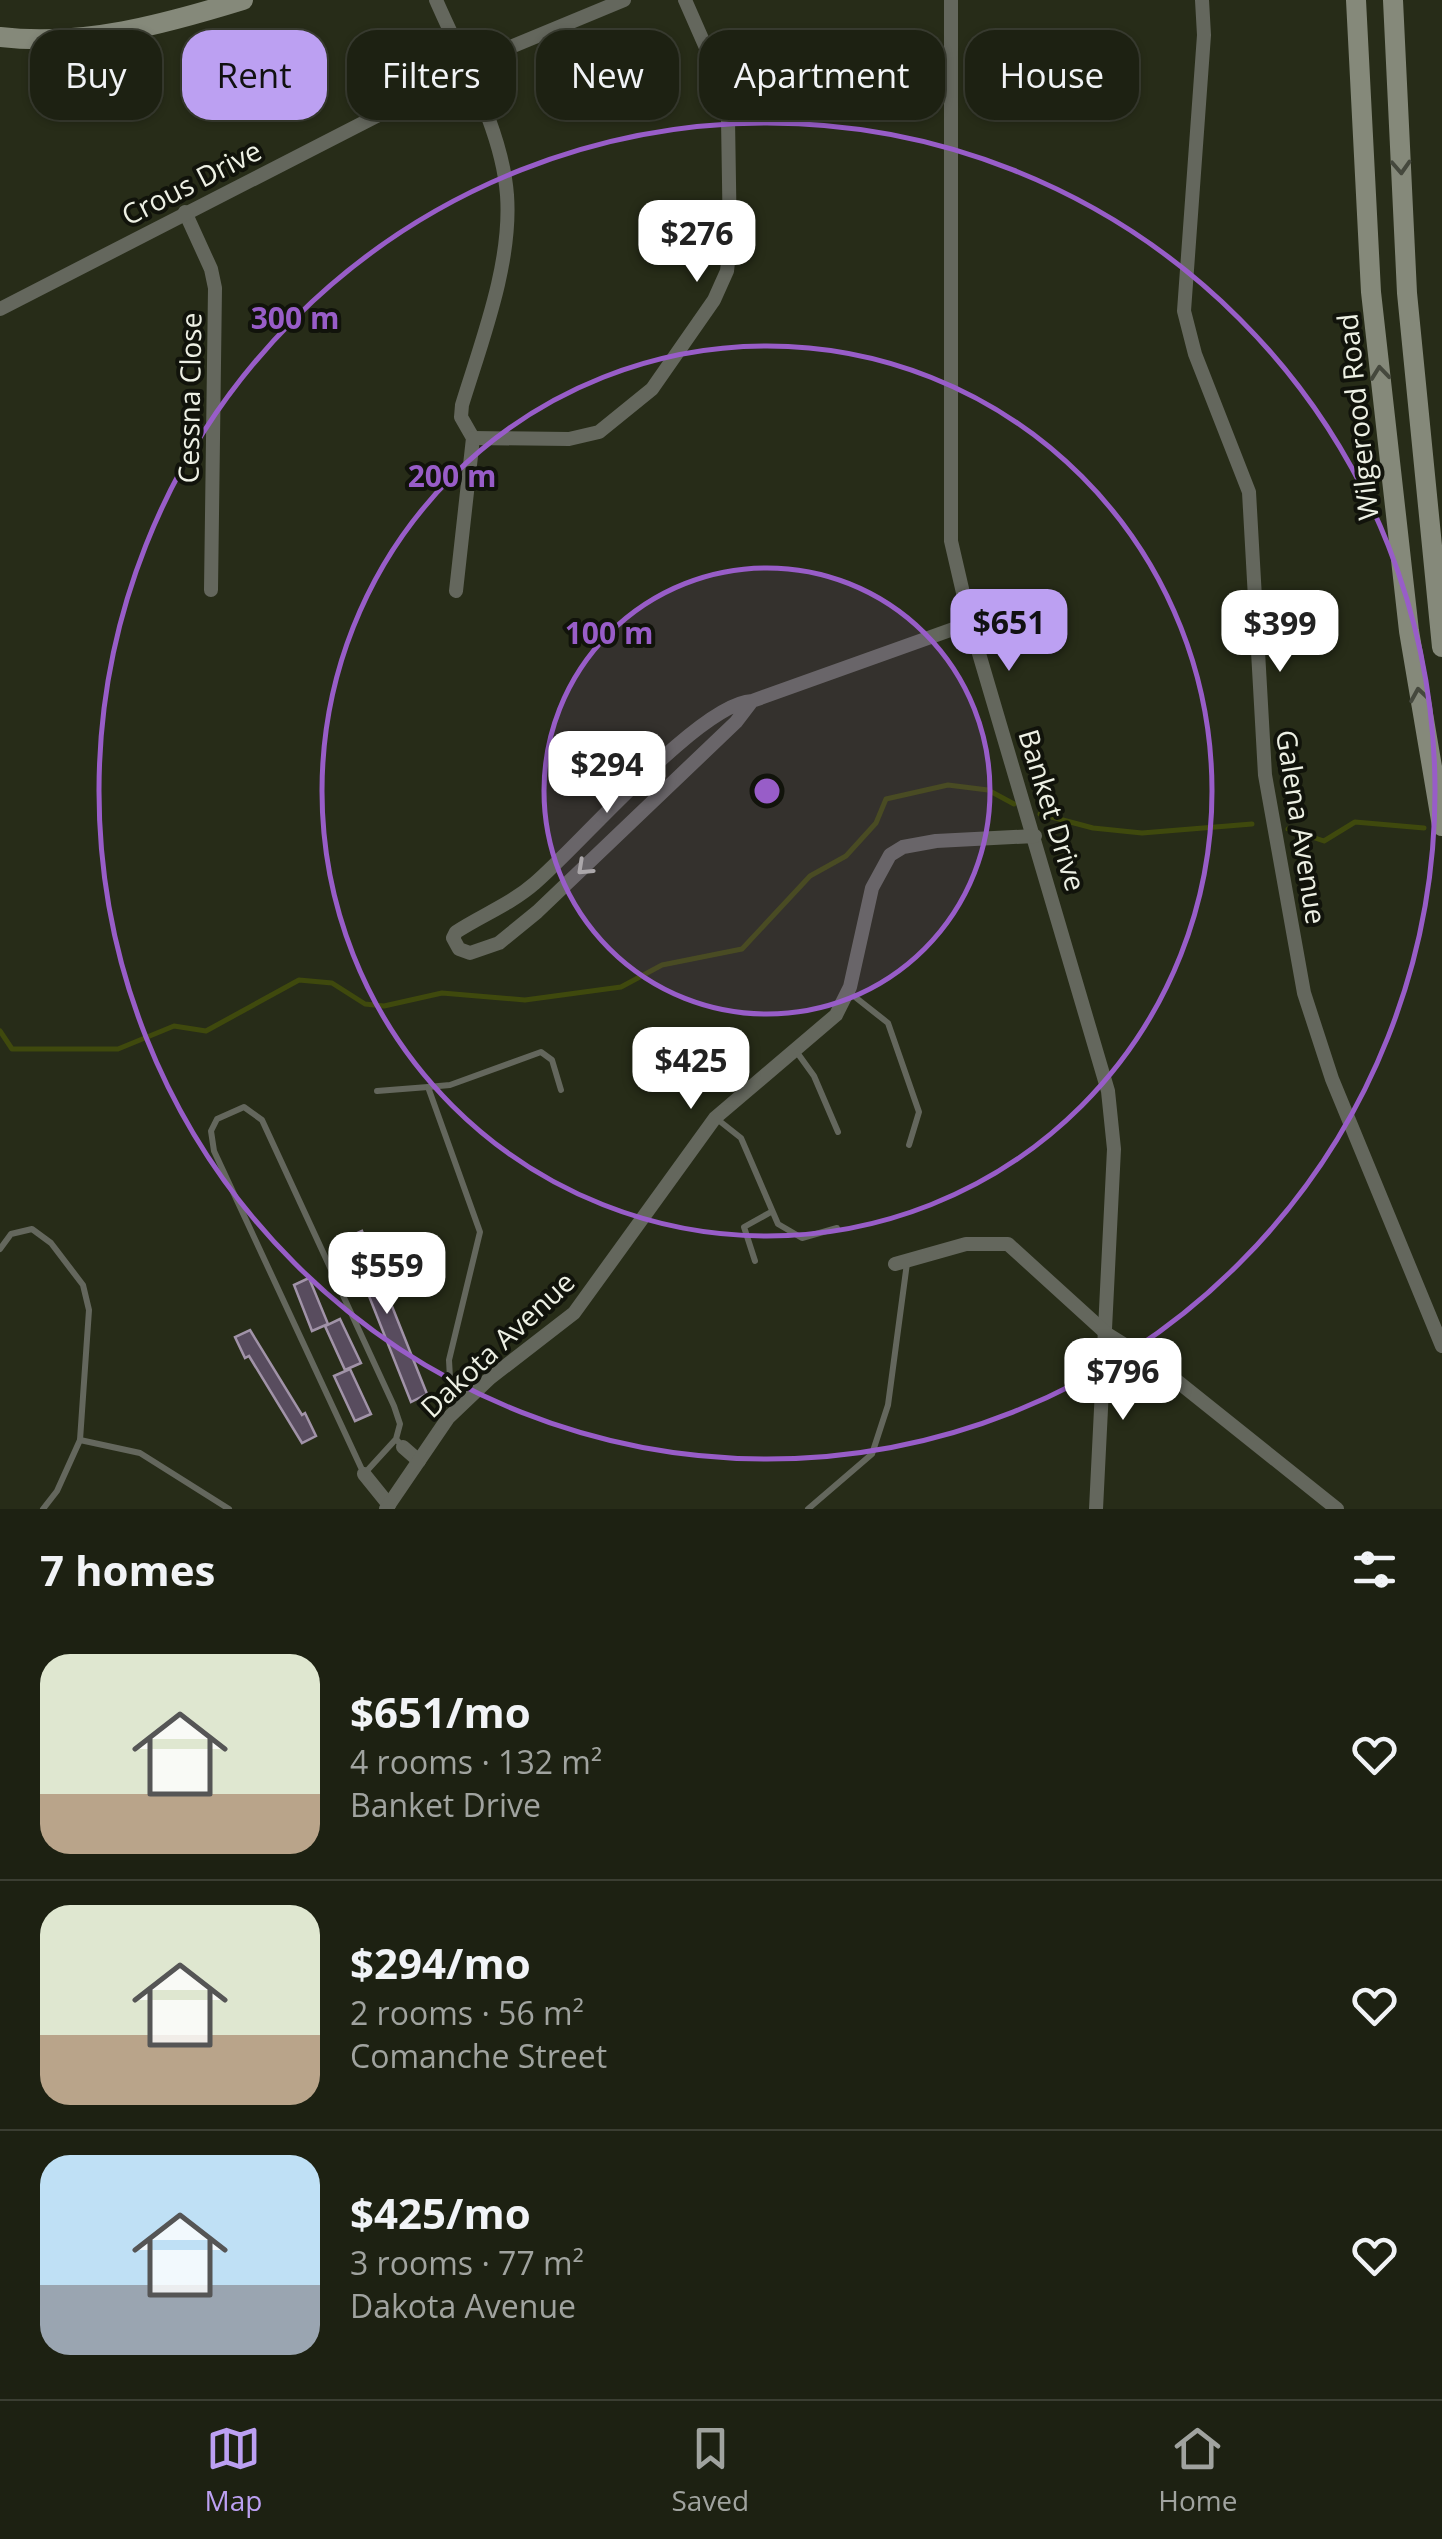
<!DOCTYPE html>
<meta charset="utf-8">
<style>
:root{--surface:#1d2112;--page:#2a2e20;--text:#f1f3f6;--muted:#a0a39f;--line:#3b3e32;--accent:#bca0f2}
body{margin:0;font-family:"Open Sans",sans-serif;background:var(--page);color:var(--text);height:100vh;display:flex;flex-direction:column;font-size:38px;white-space:nowrap}
*{box-sizing:border-box;margin:0}
p{font-size:32px;color:var(--muted)}
.icon{flex:none;width:55px;height:55px;fill:none;stroke:currentColor;stroke-width:2;stroke-linecap:round;stroke-linejoin:round}
.map{position:relative;height:1509px;overflow:hidden}
.side{display:flex;flex-direction:column;background:var(--surface);flex:1}
.side>*{flex:none}
.hud{position:absolute;left:30px;top:30px;width:1382px;height:90px;display:flex;gap:20px}
.price{position:absolute;translate:-50% -85px;padding:0 22px;border-radius:20px;background:#fff;color:#222;font-size:32px;line-height:65px;filter:drop-shadow(0 2px 5px #0008)}
.price::after{content:'';position:absolute;left:50%;top:60px;width:30px;height:22px;margin-left:-15px;background:inherit;clip-path:polygon(0 0,100% 0,50% 100%)}
.price.on{background:var(--accent);color:#111}
ul{padding:0;list-style:none}
li{display:flex;align-items:center;gap:30px;height:250px;padding:0 40px}
li+li{border-top:2px solid var(--line)}
li span{display:grid;place-items:center;flex:none;width:280px;height:200px;border-radius:30px;color:#555}
li>.icon{margin-inline-start:auto}
span .icon{width:120px;height:120px;fill:#fffc;stroke-width:1}
li b{font-size:42px}
h2{display:flex;justify-content:space-between;align-items:center;height:120px;padding:0 40px;font-size:42px}
.chip{padding:0 35px;border-radius:30px;background:var(--surface);box-shadow:0 2px 8px #0004,0 0 0 2px var(--line);font-size:35px;line-height:90px}
.chip.on{background:var(--accent);color:#111}
.tabs{display:flex;justify-content:space-around;align-items:center;height:140px;border-top:2px solid var(--line);background:var(--surface);font-size:28px;color:var(--muted)}
.tabs a{display:grid;justify-items:center;gap:5px}
.tabs .on{color:var(--accent)}
.map>svg:first-child{display:block}
.lines{fill:none;stroke-linecap:round;stroke-linejoin:round}
.stream{stroke:#3f490d;stroke-width:5}
.building{fill:#584c5e;stroke:#a193a8;stroke-width:2.5}
.lane{stroke:#64675d;stroke-width:6}
.street{stroke:#64675d;stroke-width:14}
.secondary{stroke:#85897a;stroke-width:20}
.oneway{stroke:#45483d}
.oneway2{stroke:#afb2a7}
.ring{fill:none;stroke:#985dc8;stroke-width:5}
.labels{text-anchor:middle;dominant-baseline:central;stroke-width:8;stroke-linejoin:round;paint-order:stroke}
.street-label{font-size:28px;fill:#edf0e4;stroke:#11130b}
.centre{fill:#985dc8;stroke:#11130b;stroke-width:5}
.ring-label{font-size:30px;text-anchor:middle;font-weight:bold;fill:#985dc8;stroke:#11130b;stroke-width:8;stroke-linejoin:round;paint-order:stroke}
</style>
<div class="map">
<svg width="1442" height="1509" viewBox="0 0 1442 1509">
<rect width="100%" height="100%" fill="#272c18"/>
<g class="lines">
<g class="stream">
<path d="M1040,814L1093,828L1142,833L1252,824"/>
<path d="M1288,829L1324,841L1355,822L1424,828"/>
<path d="M0,1031L12,1049H118L174,1026L206,1031L299,980L332,983L365,1004L384,1006L442,993L525,1000L621,987L662,965L742,949L810,876L846,856L876,823L886,799L948,785L988,790L1014,804"/>
</g>
</g>
<g class="building">
<path d="M362,1231L427,1394L411,1402L346,1238Z"/>
<path d="M309,1278L328,1324L312,1331L294,1285Z"/>
<path d="M340,1319L361,1363L345,1370L325,1326Z"/>
<path d="M250,1330L302,1415L305,1413L316,1436L302,1443L249,1356L245,1358L235,1337Z"/>
<path d="M350,1369L371,1414L355,1421L334,1376Z"/>
</g>
<g class="lines">
<g class="lane">
<path d="M850,993L888,1023L919,1112L909,1145"/>
<path d="M796,1051L814,1076L838,1132"/>
<path d="M377,1091L428,1087"/>
<path d="M717,1119L741,1138L778,1224L802,1238L837,1228"/>
<path d="M0,1249L11,1234L32,1229L51,1243L83,1285L89,1310L80,1440L57,1491L43,1509"/>
<path d="M755,1261L744,1227L771,1212"/>
<path d="M463,1403L450,1378L449,1360L480,1232L428,1087L450,1085L541,1052L552,1060L561,1090"/>
<path d="M396,1439L364,1474L214,1151L211,1131L217,1119L244,1107L262,1120L394,1406L400,1424L396,1439L403,1447"/>
<path d="M80,1440L140,1453L229,1509"/>
<path d="M808,1509L872,1454L888,1405L907,1263"/>
</g>
<g class="street">
<path d="M436,0C462,60 502,129 507,195C512,263 482,340 462,405L461,417L473,438L456,591"/>
<path d="M951,0V541L970,623L1108,1091L1114,1149L1096,1509"/>
<path d="M1202,0L1204,35L1184,311L1195,354L1249,492L1265,775L1304,993L1332,1079L1442,1346"/>
<path d="M185,212L211,269L215,288L211,590"/>
<path d="M0,309L513,46L624,0"/>
<path d="M473,438L569,439L599,432L652,389L714,300L727,271L730,245L728,119L721,82L685,0"/>
<path d="M752,701L736,722L537,912L499,943L470,953L459,949L453,938L456,932C482,915 511,904 535,883C580,845 700,703 752,701L970,623"/>
<path d="M895,1264L966,1244H1008L1107,1334L1157,1365L1337,1509"/>
<path d="M403,1447L419,1461"/>
<path d="M364,1474L389,1505"/>
<path d="M386,1509L448,1418L490,1378L574,1313L715,1118L836,1015L850,987L872,888L890,855L903,847L936,841L1035,836"/>
</g>
<g class="secondary">
<path d="M1356,0L1371,292L1409,631L1442,826"/>
<path d="M1393,0L1407,293L1442,647"/>
<path d="M0,37C82,47 165,24 243,0"/>
</g>
</g>
<defs><path id="oneway-chevron" d="M-2-3.5L2.5 0L-2 3.5" fill="none" stroke-width="1.6" stroke-linecap="round" stroke-linejoin="round" transform="scale(2.5)"/></defs>
<g class="oneway">
<use href="#oneway-chevron" transform="translate(1401 167) rotate(87)"/>
<use href="#oneway-chevron" transform="translate(1380 373) rotate(-96)"/>
<use href="#oneway-chevron" transform="translate(1419 695) rotate(-99)"/>
</g>
<use class="oneway2" href="#oneway-chevron" transform="translate(584 868) rotate(137)"/>
<circle cx="767" cy="791" r="223" fill="#985dc8" fill-opacity=".12"/>
<g class="ring">
<circle cx="767" cy="791" r="223"/>
<circle cx="767" cy="791" r="445"/>
<circle cx="767" cy="791" r="668"/>
</g>
<g class="labels">
<g class="street-label">
<text transform="translate(191 182) rotate(-27)">Crous Drive</text>
<text transform="translate(189 398) rotate(-89)">Cessna Close</text>
<text transform="translate(1357 417) rotate(-96)">Wilgerood Road</text>
<text transform="translate(1053 810) rotate(73)">Banket Drive</text>
<text transform="translate(1302 827) rotate(81)">Galena Avenue</text>
<text transform="translate(497 1344) rotate(-43)">Dakota Avenue</text>
</g>
</g>
<circle cx="767" cy="791" r="15" class="centre"/>
<g class="ring-label">
<text x="295" y="329">300 m</text>
<text x="452" y="487">200 m</text>
<text x="609" y="644">100 m</text>
</g>
</svg>
<b class="price" style="left:697px;top:285px">$276</b>
<b class="price on" style="left:1009px;top:674px">$651</b>
<b class="price" style="left:1280px;top:675px">$399</b>
<b class="price" style="left:607px;top:816px">$294</b>
<b class="price" style="left:691px;top:1112px">$425</b>
<b class="price" style="left:387px;top:1317px">$559</b>
<b class="price" style="left:1123px;top:1423px">$796</b>
<div class="hud">
<a class="chip">Buy</a>
<a class="chip on">Rent</a>
<a class="chip">Filters</a>
<a class="chip">New</a>
<a class="chip">Apartment</a>
<a class="chip">House</a>
</div>
</div>
<section class="side">
<h2>7 homes<svg class="icon" aria-label="filters" viewBox="0 0 24 24"><path d="M4 7h16M4 17h16"/><circle cx="9" cy="7" r="2"/><circle cx="15" cy="17" r="2"/></svg></h2>
<ul>
<li><span style="background:linear-gradient(#dfe7d0 70%,#b9a48a 0)"><svg class="icon" aria-label="home" viewBox="0 0 24 24"><path d="M3 11l9-7 9 7M6 9v11h12V9"/></svg></span><div><b>$651/mo</b><p>4 rooms · 132 m²</p><p>Banket Drive</p></div><svg class="icon" aria-label="heart" viewBox="0 0 24 24"><path d="M12 20l-8-8c-3-5 5-10 8-4 3-6 11-1 8 4z"/></svg></li>
<li><span style="background:linear-gradient(#dfe7d0 65%,#b9a48a 0)"><svg class="icon" aria-label="home" viewBox="0 0 24 24"><path d="M3 11l9-7 9 7M6 9v11h12V9"/></svg></span><div><b>$294/mo</b><p>2 rooms · 56 m²</p><p>Comanche Street</p></div><svg class="icon" aria-label="heart" viewBox="0 0 24 24"><path d="M12 20l-8-8c-3-5 5-10 8-4 3-6 11-1 8 4z"/></svg></li>
<li><span style="background:linear-gradient(#bfe0f5 65%,#9aa5b1 0)"><svg class="icon" aria-label="home" viewBox="0 0 24 24"><path d="M3 11l9-7 9 7M6 9v11h12V9"/></svg></span><div><b>$425/mo</b><p>3 rooms · 77 m²</p><p>Dakota Avenue</p></div><svg class="icon" aria-label="heart" viewBox="0 0 24 24"><path d="M12 20l-8-8c-3-5 5-10 8-4 3-6 11-1 8 4z"/></svg></li>
</ul>
</section>
<nav class="tabs">
<a class="on"><svg class="icon" aria-label="map" viewBox="0 0 24 24"><path d="M3 6l6-2 6 2 6-2v14l-6 2-6-2-6 2zM9 4v14M15 6v14"/></svg>Map</a>
<a><svg class="icon" aria-label="saved" viewBox="0 0 24 24"><path d="M7 4h10v16l-5-4-5 4z"/></svg>Saved</a>
<a><svg class="icon" aria-label="home" viewBox="0 0 24 24"><path d="M3 11l9-7 9 7M6 9v11h12V9"/></svg>Home</a>
</nav>
